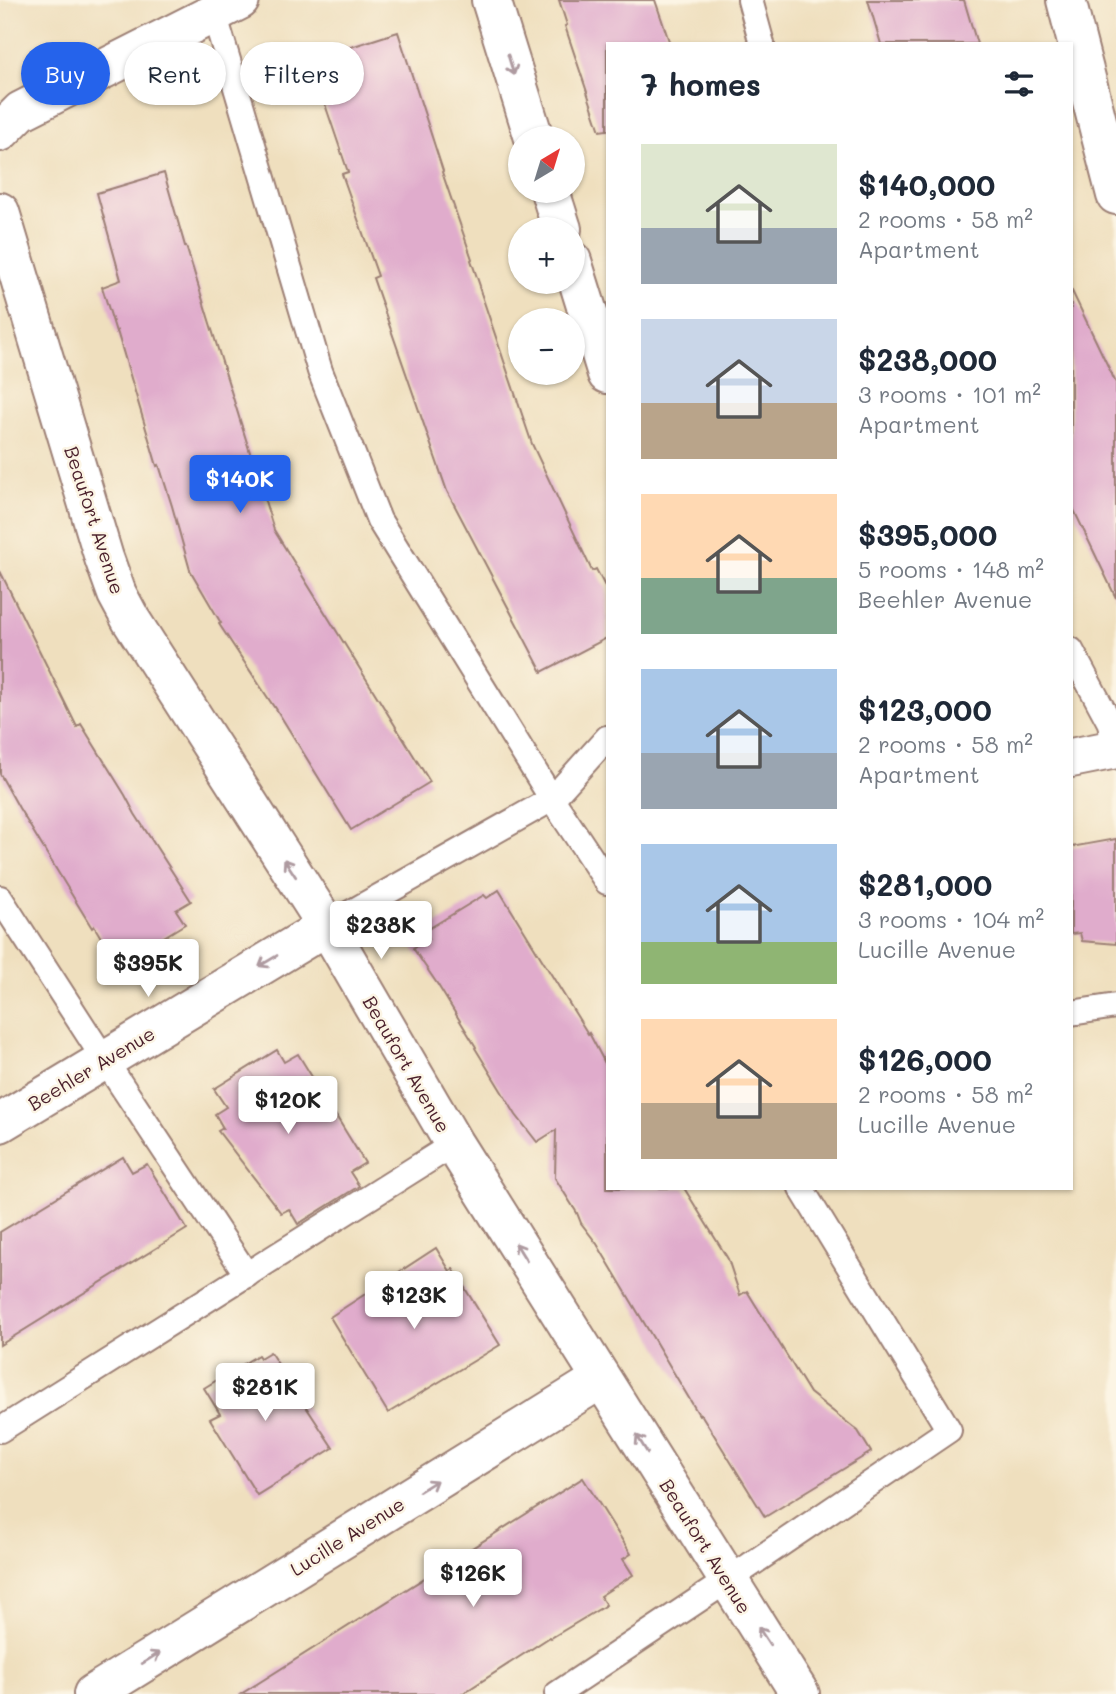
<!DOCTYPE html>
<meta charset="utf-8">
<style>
:root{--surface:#fff;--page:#f2f2f3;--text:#1f2937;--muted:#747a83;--accent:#2563eb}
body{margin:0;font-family:Mali,sans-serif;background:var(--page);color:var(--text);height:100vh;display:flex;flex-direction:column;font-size:26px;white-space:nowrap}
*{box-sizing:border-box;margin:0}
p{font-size:23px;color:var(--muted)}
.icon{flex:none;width:38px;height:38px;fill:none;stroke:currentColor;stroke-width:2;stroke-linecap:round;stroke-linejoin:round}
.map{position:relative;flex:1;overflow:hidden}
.panel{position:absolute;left:606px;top:42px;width:467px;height:1148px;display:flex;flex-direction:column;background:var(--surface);border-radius:0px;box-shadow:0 2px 5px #0004}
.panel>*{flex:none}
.hud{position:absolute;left:21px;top:42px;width:480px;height:63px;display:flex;gap:14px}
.needle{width:46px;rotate:38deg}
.fabs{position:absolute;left:508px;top:126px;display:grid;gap:14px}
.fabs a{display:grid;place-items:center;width:77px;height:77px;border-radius:50%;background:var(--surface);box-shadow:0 2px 5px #0004;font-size:35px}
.price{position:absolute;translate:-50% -60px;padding:0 16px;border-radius:7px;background:#fff;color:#222;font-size:23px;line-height:46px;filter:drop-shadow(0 2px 4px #0008)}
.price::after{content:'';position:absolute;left:50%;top:42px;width:21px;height:16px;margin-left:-10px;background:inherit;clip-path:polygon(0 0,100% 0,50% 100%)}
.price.current{background:var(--accent);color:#fff}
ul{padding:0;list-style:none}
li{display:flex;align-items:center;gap:21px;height:175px;padding:0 35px}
li span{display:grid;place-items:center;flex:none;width:196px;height:140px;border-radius:0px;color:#555}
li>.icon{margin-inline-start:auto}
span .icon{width:84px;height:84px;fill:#fffc;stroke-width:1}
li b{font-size:30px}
h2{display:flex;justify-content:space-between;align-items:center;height:84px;padding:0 35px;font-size:30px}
.chip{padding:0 24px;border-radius:32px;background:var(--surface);box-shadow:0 2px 5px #0004;font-size:24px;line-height:63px}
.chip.current{background:var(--accent);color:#fff}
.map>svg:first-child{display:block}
.building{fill:#e0accc}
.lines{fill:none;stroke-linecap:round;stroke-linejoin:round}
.service-casing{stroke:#9c7f74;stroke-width:28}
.minor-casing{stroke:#9c7f74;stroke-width:42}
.service{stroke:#fff;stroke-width:24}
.minor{stroke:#fff;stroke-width:38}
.oneway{stroke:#ae9aa0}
.labels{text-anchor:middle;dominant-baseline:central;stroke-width:5;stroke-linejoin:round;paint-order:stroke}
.street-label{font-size:19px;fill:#4a1f2b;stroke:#fcf5e5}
</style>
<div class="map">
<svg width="1116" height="1694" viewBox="0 0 1116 1694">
<rect width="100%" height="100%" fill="#fcf5e5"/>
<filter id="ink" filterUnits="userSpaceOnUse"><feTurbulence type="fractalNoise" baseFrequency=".0143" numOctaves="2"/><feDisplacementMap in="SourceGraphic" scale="14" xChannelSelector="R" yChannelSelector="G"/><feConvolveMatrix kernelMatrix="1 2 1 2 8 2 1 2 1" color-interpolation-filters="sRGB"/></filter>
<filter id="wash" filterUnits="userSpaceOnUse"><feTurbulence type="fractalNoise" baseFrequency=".00686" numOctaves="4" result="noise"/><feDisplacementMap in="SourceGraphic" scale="28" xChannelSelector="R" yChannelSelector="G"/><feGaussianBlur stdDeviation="1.57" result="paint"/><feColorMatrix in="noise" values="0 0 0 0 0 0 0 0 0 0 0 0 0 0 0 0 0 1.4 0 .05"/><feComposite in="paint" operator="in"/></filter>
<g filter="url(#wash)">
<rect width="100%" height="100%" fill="#efdfbe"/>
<g id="blocks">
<g class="building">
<path d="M559,0H655L670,44H607V130L600,131L565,26L567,25Z"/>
<path d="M868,0H964L977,44H881Z"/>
<path d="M398,32L443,171L442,172L472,259L471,260L480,286L479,287L532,444L592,571L596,569L607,590V638L542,672L447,491L373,278L378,276L342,174L348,172L310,60Z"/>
<path d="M164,173L185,246H186L274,530L430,782L351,830L275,707H274L219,624L221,623L190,570L172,506L159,465L157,466L117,331L116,332L102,287L121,280L97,193Z"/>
<path d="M1071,289L1116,383V598L1071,504Z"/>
<path d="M0,571L77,727L81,724L125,795L135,814L191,901L176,910L185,924L123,962L111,943L106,946L94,926L92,928L19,808L0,774Z"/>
<path d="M1116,839V944L1082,941L1080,933L1071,934V847Z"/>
<path d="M499,890L588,1034L589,1033L607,1067V1188H684L728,1259L740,1295L747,1291L810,1393L858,1431L871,1452L765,1517L701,1414L699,1415L597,1244L581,1223L577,1213L555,1178L556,1130L537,1142L516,1115L475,1048L476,1047L438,985L413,948L429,939L425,931L484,895L487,898Z"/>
<path d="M277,1050L284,1062L298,1054L365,1163L350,1172L359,1186L298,1224L289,1209L281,1213L218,1131L223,1128L215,1114L226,1107L214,1089Z"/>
<path d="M123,1157L132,1172L147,1164L187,1229L0,1345V1232Z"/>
<path d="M436,1248L450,1271L453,1269L500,1345L388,1413L330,1317Z"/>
<path d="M270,1352L333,1448L257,1495L210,1419L220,1414L204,1388L258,1355L260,1358Z"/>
<path d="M583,1478L631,1554L623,1559L633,1575L600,1596L606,1605L551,1638L550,1637L462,1694H241Z"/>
</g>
</g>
</g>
<g filter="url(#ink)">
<use href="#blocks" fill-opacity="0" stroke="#9c7f74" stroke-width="2"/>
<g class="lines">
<defs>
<g id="service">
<path d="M750,0L762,44"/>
<path d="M214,13L320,371L379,520L552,799L607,882"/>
<path d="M1071,650L1110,723L1114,750"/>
<path d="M0,898L104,1059L247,1275"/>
<path d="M327,926L552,799L607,738"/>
<path d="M1071,1013L1116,1006"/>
<path d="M0,1430L454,1144"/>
<path d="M557,1694L728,1580L949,1430L801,1188"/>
</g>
<g id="minor">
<path d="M491,0L534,138"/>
<path d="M1066,0L1116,195"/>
<path d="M0,132L21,111L240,0"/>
<path d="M550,191L562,229"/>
<path d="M0,212L104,558L117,594L131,620L327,926L454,1144L800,1694"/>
<path d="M572,261L607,374"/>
<path d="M1071,758L1116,749"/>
<path d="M0,1123L327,926"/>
<path d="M93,1694L601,1379"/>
</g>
</defs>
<use href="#service" class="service-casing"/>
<use href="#minor" class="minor-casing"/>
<use href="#service" class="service"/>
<use href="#minor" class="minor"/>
</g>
<defs><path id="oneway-shaft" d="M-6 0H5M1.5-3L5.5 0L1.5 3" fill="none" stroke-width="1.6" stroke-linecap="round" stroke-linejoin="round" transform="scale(1.75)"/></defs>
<g class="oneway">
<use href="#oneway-shaft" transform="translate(511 65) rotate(73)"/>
<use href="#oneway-shaft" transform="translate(290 868) rotate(-123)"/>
<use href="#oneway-shaft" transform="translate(268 961) rotate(149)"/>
<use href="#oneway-shaft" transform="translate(521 1252) rotate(-122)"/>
<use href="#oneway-shaft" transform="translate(642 1444) rotate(-122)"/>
<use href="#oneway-shaft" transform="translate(428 1486) rotate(-32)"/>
<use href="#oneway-shaft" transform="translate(764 1636) rotate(-123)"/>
<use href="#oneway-shaft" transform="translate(151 1658) rotate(-32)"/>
</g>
</g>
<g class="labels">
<g class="street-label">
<text transform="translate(95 520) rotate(72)">Beaufort Avenue</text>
<text transform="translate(407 1064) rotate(60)">Beaufort Avenue</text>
<text transform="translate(91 1068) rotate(-31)">Beehler Avenue</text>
<text transform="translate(347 1536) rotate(-32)">Lucille Avenue</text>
<text transform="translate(706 1546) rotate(58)">Beaufort Avenue</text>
</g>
</g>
</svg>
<div class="fabs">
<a><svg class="needle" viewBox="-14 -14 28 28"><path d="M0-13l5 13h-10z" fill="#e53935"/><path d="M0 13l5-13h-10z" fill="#747a83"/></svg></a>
<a>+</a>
<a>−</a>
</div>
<b class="price current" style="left:240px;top:515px">$140K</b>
<b class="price" style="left:381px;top:961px">$238K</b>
<b class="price" style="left:148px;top:999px">$395K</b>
<b class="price" style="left:288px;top:1136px">$120K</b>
<b class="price" style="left:414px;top:1331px">$123K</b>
<b class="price" style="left:265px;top:1423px">$281K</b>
<b class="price" style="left:473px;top:1609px">$126K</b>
<div class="hud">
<a class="chip current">Buy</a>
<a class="chip">Rent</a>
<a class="chip">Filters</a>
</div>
<section class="panel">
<h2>7 homes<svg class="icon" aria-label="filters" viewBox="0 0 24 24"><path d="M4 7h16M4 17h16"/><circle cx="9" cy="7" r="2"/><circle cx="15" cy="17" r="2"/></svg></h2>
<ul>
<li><span style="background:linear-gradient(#dfe7d0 60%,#9aa5b1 0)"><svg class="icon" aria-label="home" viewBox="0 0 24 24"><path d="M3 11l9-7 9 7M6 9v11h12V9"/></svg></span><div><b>$140,000</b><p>2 rooms · 58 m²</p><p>Apartment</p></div></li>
<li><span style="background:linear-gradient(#c9d6e8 60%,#b9a48a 0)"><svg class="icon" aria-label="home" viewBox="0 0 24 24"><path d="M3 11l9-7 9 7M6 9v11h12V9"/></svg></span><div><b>$238,000</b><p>3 rooms · 101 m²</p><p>Apartment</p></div></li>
<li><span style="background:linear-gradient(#ffd9b3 60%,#7fa58c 0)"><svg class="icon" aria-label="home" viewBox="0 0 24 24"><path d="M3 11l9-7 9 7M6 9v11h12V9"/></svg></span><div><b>$395,000</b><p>5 rooms · 148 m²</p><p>Beehler Avenue</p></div></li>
<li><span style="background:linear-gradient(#a9c7e8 60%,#9aa5b1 0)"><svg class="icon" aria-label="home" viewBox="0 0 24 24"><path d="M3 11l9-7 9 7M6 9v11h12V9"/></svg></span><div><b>$123,000</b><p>2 rooms · 58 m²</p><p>Apartment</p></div></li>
<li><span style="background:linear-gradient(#a9c7e8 70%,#8fb573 0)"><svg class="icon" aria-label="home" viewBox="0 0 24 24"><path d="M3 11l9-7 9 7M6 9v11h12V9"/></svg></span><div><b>$281,000</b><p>3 rooms · 104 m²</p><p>Lucille Avenue</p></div></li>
<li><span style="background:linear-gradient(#ffd9b3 60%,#b9a48a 0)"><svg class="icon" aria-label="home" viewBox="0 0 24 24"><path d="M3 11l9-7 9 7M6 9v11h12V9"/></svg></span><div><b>$126,000</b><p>2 rooms · 58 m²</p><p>Lucille Avenue</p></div></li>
</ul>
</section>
</div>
